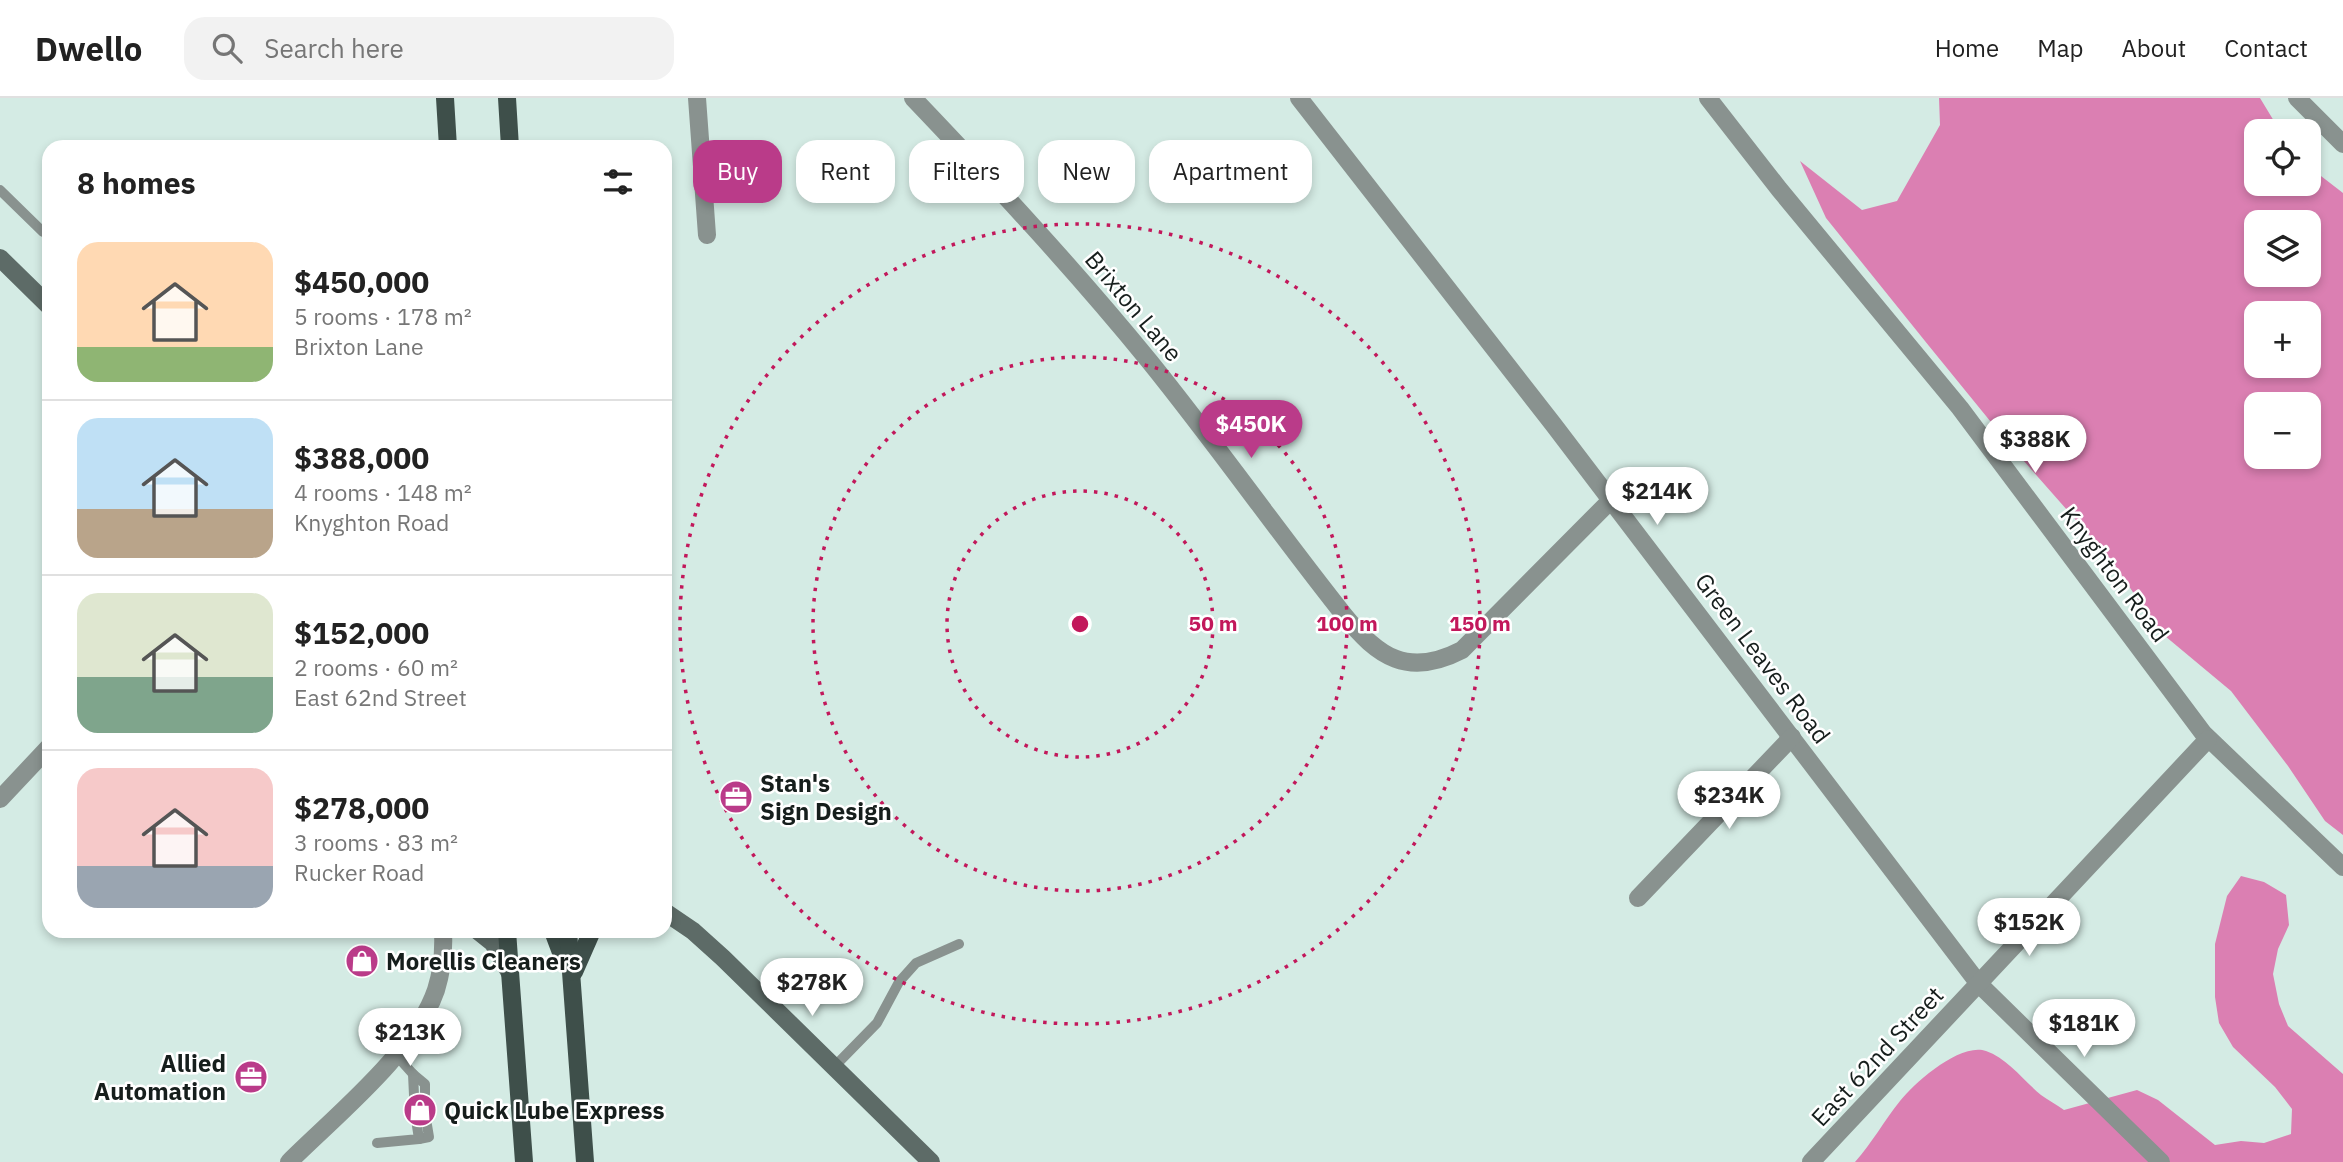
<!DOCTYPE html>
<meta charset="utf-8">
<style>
:root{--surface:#fff;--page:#f2f2f2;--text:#222;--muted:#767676;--line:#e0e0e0;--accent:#ba3b89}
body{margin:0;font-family:"IBM Plex Sans",sans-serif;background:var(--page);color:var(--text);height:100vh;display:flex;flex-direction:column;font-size:26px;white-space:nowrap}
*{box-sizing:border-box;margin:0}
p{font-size:23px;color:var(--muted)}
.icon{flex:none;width:38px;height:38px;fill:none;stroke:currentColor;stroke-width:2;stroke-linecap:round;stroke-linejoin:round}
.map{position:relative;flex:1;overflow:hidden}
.drawer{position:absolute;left:42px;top:42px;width:630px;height:798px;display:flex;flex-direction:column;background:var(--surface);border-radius:21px;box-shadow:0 4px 10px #0003}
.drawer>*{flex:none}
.hud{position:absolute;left:693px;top:42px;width:665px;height:63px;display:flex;gap:14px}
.tools{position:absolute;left:2244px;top:21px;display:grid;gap:14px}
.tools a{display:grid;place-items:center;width:77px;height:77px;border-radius:14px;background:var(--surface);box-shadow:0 4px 10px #0003;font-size:35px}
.price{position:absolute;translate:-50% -60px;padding:0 16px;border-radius:24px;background:#fff;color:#222;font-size:23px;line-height:46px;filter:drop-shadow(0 2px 4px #0008)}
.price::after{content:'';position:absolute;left:50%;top:42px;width:21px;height:16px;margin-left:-10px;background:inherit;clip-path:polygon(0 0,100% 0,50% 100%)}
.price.active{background:var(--accent);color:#fff}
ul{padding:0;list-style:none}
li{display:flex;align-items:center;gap:21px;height:175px;padding:0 35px}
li+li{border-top:2px solid var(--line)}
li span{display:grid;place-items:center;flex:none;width:196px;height:140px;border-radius:21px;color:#555}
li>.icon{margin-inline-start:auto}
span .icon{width:84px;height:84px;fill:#fffc;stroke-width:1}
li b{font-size:30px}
h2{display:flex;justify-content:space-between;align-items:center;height:84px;padding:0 35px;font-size:30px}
.tag{padding:0 24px;border-radius:21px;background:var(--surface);box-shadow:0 4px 10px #0003;font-size:24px;line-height:63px}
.tag.active{background:var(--accent);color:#fff}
header{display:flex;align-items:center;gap:42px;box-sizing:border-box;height:98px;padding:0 35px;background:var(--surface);border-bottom:2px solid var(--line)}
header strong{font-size:33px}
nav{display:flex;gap:38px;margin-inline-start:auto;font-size:24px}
.search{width:490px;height:63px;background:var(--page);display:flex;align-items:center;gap:18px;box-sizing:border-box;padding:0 24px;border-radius:21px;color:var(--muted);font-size:26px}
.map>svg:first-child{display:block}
.forest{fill:#db7fb2;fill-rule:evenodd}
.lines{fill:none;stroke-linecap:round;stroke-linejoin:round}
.lane{stroke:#89928f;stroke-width:10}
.street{stroke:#89928f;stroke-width:18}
.secondary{stroke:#5d6b67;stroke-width:18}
.primary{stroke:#3e4f4a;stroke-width:18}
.ring{fill:none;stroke:#c2185b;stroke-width:3.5;stroke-dasharray:3.5 7}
.labels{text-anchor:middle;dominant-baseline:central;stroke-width:5;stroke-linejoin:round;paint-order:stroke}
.street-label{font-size:24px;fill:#161e1c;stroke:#fff}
.poi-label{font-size:24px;font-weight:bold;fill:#161e1c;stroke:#fff;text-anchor:start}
.centre{fill:#c2185b;stroke:#fff;stroke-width:3.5}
.ring-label{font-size:21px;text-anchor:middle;font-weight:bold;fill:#c2185b;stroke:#fff;stroke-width:5;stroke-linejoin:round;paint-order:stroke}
</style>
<header>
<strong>Dwello</strong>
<div class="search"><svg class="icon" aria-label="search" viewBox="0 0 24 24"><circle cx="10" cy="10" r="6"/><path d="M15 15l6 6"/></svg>Search here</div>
<nav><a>Home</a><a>Map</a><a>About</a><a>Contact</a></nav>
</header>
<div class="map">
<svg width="2343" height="1064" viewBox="0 0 2343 1064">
<rect width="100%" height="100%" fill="#d4ebe4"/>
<g class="forest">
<path d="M1939,0H2260L2280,33H2256V86H2308V68L2343,95V737L2325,723L2288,668L2231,593L2159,533L2112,463L2008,345L1929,248L1826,120L1800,63L1862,112L1897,103L1940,27ZM2256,124H2308V177H2256ZM2256,215H2308V268H2256ZM2256,306H2308V359H2256Z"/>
<path d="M2241,778L2264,784L2286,797L2289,827L2278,851L2273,876L2279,906L2288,928L2343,976V1064H1855C1872,1045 1884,1023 1900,1003C1915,984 1961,944 1986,953C2007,960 2024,983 2041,997C2048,1002 2057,1007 2064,1012L2137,992L2158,1002L2215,1047L2241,1043L2264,1045L2291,1036L2292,1011L2275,989L2233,949L2219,925L2215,899V846L2227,798Z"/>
</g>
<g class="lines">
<g class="lane">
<path d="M0,92L43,134"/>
<path d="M396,957L413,976L425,986V996"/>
<path d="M833,970L877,925L899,884L916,865L959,846"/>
<path d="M413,976L414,997"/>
<path d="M419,1041L429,1039L427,1027"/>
<path d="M377,1045L419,1041L417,1028"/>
</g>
<g class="street">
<path d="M697,0L707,137"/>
<path d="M913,0C995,86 1075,172 1150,264C1217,347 1278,434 1344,517C1378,559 1408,580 1462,552L1611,402"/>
<path d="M1299,0L1553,326L1979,886L2161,1064"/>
<path d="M1708,0L1779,91L1960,310L2203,635L2343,769"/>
<path d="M2297,0L2343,46"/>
<path d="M0,701L49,649"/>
<path d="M1638,800L1792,639"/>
<path d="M289,1064C335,1018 415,954 436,892C442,873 444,853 443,833"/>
<path d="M1811,1064L2208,641"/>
</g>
<g class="secondary">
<path d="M0,160L49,208"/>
<path d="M665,814L693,833L723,860L931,1064"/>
<path d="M478,833L493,845L510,875"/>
</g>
<g class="primary">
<path d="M445,0L448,49"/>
<path d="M507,0L510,49"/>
<path d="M507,833L524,1064"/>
<path d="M553,833L565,865"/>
<path d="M568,833L585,1064"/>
<path d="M574,874L592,833"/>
</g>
</g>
<g class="ring">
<circle cx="1080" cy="526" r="133"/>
<circle cx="1080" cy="526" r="267"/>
<circle cx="1080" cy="526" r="400"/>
</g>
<defs>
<symbol id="office-disc" viewBox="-11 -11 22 22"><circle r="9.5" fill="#ba3b89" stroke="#fff"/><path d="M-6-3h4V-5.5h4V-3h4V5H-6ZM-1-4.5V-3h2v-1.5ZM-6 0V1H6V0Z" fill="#fff"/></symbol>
<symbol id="shop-disc" viewBox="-11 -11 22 22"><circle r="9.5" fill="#ba3b89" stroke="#fff"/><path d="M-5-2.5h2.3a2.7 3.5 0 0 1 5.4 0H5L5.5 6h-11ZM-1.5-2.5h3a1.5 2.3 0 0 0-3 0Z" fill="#fff"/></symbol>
</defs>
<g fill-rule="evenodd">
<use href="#office-disc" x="717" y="680" width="38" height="38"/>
<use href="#shop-disc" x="343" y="844" width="38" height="38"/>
<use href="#office-disc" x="232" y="960" width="38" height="38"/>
<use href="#shop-disc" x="401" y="993" width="38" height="38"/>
</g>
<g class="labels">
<g class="street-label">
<text transform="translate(1134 208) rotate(50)">Brixton Lane</text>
<text transform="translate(2115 476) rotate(53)">Knyghton Road</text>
<text transform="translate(1763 560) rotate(53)">Green Leaves Road</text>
<text transform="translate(1877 958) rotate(-47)">East 62nd Street</text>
</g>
<g class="poi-label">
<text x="760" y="685">Stan's<tspan x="760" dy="28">Sign Design</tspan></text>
<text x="386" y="863">Morellis Cleaners</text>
<text x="226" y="965" text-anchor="end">Allied<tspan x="226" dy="28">Automation</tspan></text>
<text x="444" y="1012">Quick Lube Express</text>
</g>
</g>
<circle cx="1080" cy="526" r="10" class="centre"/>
<g class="ring-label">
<text x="1213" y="533">50 m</text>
<text x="1347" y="533">100 m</text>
<text x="1480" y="533">150 m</text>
</g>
</svg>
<div class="tools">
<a><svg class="icon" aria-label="locate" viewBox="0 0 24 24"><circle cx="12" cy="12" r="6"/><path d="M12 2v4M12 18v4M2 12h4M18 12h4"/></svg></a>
<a><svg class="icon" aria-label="layers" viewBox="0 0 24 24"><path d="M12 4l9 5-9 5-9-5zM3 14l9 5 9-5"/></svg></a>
<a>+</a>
<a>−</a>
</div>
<b class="price active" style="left:1251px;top:362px">$450K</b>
<b class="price" style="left:2035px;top:377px">$388K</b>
<b class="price" style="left:1657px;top:429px">$214K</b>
<b class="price" style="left:1729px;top:733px">$234K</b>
<b class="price" style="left:2029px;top:860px">$152K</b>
<b class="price" style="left:812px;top:920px">$278K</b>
<b class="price" style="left:2084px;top:961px">$181K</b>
<b class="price" style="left:410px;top:970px">$213K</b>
<div class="hud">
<a class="tag active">Buy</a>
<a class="tag">Rent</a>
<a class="tag">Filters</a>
<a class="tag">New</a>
<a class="tag">Apartment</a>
</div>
<section class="drawer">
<h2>8 homes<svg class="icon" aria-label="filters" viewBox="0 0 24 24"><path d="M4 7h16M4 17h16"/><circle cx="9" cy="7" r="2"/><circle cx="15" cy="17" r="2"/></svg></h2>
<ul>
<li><span style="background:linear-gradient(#ffd9b3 75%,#8fb573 0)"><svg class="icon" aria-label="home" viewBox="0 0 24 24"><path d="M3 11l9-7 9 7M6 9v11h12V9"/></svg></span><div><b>$450,000</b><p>5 rooms · 178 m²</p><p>Brixton Lane</p></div></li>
<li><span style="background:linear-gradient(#bfe0f5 65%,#b9a48a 0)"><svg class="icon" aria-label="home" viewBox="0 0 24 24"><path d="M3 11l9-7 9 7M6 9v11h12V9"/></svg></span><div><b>$388,000</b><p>4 rooms · 148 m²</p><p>Knyghton Road</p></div></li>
<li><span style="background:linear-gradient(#dfe7d0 60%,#7fa58c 0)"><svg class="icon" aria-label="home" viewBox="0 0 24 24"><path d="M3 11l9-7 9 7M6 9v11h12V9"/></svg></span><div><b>$152,000</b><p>2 rooms · 60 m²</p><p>East 62nd Street</p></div></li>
<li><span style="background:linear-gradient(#f6c9c9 70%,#9aa5b1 0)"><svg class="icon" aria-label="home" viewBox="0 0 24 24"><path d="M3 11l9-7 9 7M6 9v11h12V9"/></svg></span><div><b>$278,000</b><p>3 rooms · 83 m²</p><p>Rucker Road</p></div></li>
</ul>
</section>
</div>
